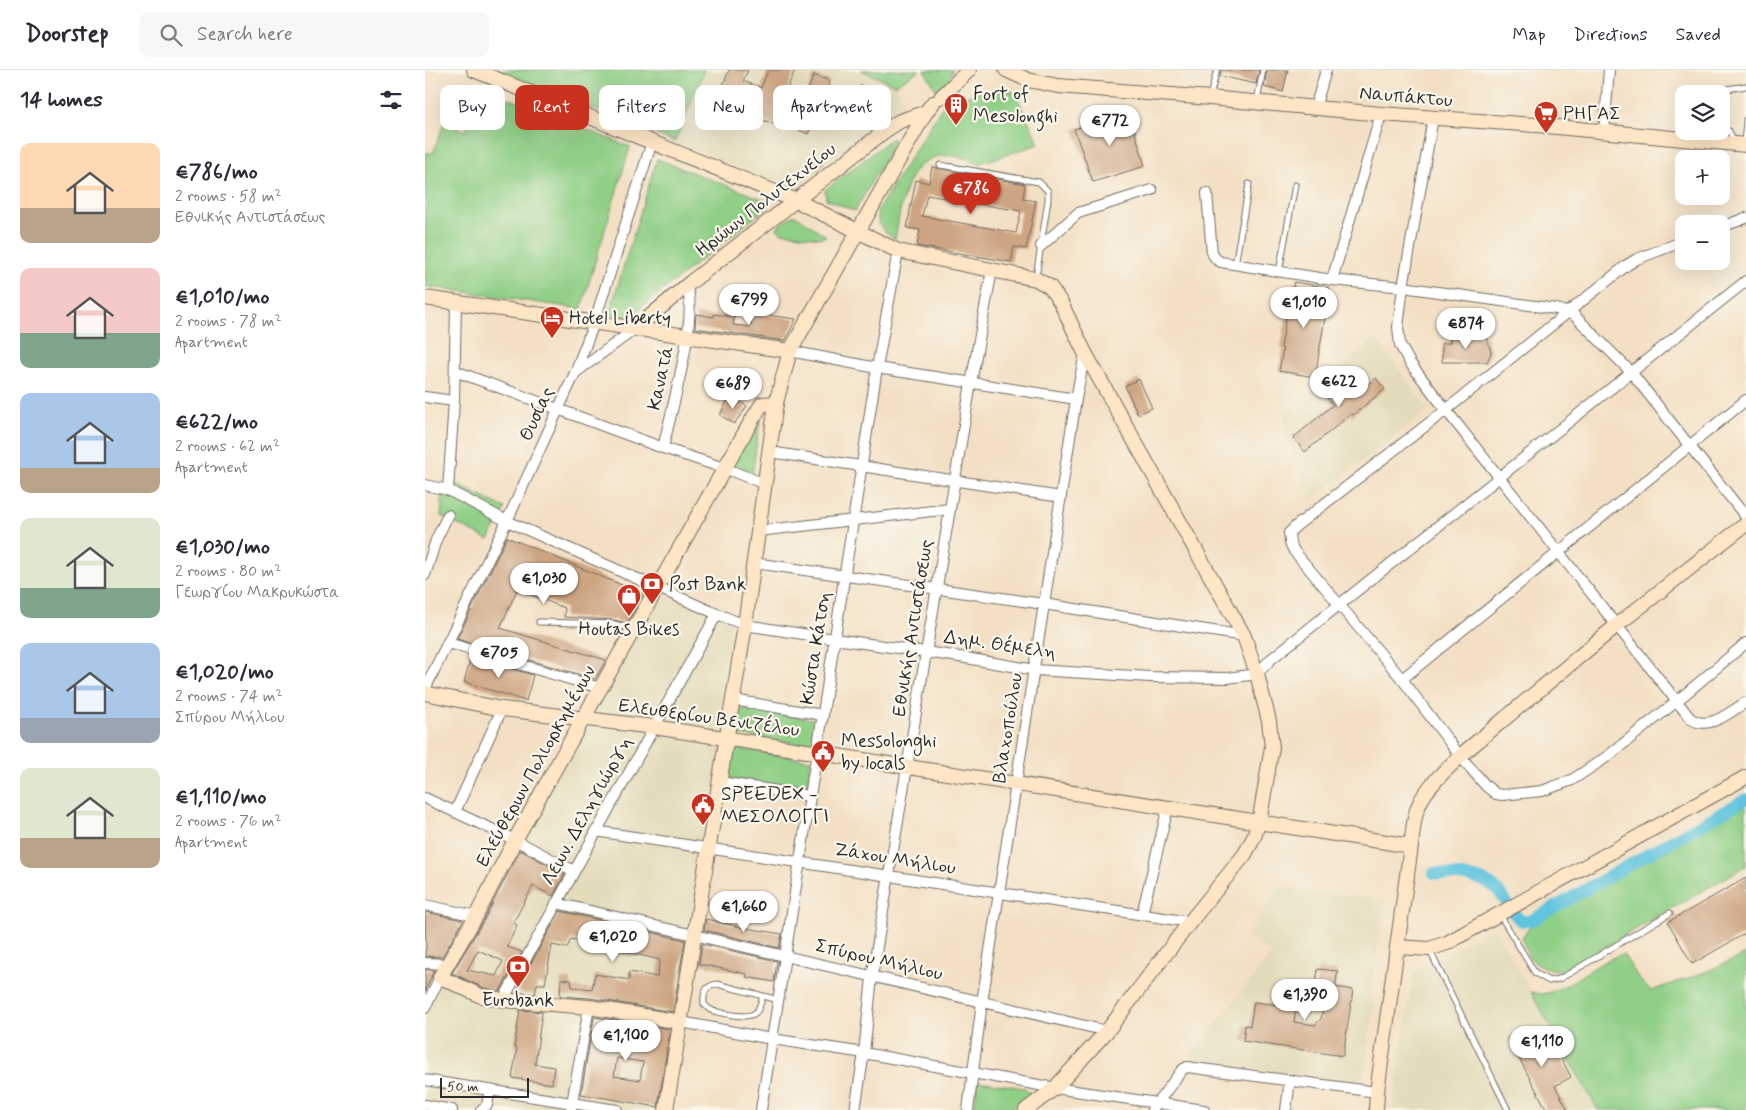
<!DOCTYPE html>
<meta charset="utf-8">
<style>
:root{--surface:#fff;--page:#f7f7f7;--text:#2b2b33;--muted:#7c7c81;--line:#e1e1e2;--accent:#c8321e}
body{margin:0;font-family:Mynerve,sans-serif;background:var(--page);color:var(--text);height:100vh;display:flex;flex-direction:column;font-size:19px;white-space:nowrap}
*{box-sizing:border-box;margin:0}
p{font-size:16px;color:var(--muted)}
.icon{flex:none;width:28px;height:28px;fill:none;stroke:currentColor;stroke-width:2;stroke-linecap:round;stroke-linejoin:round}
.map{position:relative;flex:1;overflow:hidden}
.details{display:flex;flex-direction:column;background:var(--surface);width:425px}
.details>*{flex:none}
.banner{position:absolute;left:15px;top:15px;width:475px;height:45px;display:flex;gap:10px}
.buttons{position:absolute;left:1250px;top:15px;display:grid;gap:10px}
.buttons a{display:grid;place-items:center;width:55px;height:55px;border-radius:10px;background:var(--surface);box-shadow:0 5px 20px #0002;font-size:25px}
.scale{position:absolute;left:15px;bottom:12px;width:89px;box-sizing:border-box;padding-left:5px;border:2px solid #2b2b2b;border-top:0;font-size:14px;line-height:18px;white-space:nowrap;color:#2b2b2b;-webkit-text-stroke:4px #fbf7ec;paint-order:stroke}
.price{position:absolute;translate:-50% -42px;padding:0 11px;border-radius:18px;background:#fff;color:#222;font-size:16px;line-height:32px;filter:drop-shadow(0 1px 2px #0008)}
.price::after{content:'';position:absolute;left:50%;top:30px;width:15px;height:11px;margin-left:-8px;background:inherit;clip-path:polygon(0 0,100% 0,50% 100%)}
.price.selected{background:var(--accent);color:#fff}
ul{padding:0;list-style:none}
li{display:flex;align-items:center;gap:15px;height:125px;padding:0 20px}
li span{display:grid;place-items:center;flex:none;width:140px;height:100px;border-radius:10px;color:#555}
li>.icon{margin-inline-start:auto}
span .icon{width:60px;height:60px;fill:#fffc;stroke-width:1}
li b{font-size:21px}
h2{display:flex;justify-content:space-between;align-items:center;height:60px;padding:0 20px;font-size:21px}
.chip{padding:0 18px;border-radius:10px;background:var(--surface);box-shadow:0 5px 20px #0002;font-size:18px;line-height:45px}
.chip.selected{background:var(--accent);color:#fff}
header{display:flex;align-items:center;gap:30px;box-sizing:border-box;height:70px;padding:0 25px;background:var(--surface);border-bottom:1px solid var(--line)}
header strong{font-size:24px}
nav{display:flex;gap:28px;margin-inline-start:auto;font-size:18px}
.search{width:350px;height:45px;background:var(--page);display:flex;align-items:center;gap:12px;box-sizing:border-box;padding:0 18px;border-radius:10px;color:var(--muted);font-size:19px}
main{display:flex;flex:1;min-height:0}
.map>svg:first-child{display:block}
.built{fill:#e4dbba}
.green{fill:#90cf86;stroke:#5e7d58}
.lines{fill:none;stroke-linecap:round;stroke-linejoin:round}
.canal{stroke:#60c4de;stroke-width:12}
.building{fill:#cda582;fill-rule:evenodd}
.lane-casing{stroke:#716a61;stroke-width:7}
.street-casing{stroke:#716a61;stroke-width:12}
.secondary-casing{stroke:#716a61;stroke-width:16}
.lane{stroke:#fff;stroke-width:5}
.street{stroke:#fff;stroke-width:10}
.secondary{stroke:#fde5c5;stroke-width:14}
.labels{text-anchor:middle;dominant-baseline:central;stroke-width:4.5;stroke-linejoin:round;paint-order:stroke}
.poi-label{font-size:19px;fill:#2b2b2b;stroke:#fbf7ec;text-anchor:start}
.street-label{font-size:19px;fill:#2b2b2b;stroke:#fbf7ec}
</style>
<header>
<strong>Doorstep</strong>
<div class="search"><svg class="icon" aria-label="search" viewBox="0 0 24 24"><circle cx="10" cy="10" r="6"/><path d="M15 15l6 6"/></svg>Search here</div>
<nav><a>Map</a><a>Directions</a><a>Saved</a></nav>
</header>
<main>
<section class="details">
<h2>14 homes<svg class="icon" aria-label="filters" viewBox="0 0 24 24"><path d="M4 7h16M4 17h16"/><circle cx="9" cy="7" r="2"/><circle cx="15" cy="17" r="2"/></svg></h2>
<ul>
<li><span style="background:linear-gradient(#ffd9b3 65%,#b9a48a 0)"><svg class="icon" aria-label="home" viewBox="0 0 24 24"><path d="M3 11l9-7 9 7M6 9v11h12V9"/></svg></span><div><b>€786/mo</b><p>2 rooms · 58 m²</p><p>Εθνικής Αντιστάσεως</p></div></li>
<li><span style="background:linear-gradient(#f6c9c9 65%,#7fa58c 0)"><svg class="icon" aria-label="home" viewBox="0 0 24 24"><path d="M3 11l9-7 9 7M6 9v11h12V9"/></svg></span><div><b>€1,010/mo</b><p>2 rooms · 78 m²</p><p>Apartment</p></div></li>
<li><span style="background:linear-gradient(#a9c7e8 75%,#b9a48a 0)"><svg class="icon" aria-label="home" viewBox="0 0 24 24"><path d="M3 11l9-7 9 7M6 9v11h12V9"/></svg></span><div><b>€622/mo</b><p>2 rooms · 62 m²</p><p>Apartment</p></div></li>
<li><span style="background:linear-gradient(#dfe7d0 70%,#7fa58c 0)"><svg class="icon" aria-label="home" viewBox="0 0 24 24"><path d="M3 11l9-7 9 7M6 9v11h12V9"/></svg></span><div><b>€1,030/mo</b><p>2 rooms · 80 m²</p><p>Γεωργίου Μακρυκώστα</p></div></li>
<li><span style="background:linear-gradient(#a9c7e8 75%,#9aa5b1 0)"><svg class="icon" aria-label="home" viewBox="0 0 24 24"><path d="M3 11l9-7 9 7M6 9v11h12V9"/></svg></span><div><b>€1,020/mo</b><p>2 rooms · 74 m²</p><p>Σπύρου Μήλιου</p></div></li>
<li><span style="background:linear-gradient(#dfe7d0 70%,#b9a48a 0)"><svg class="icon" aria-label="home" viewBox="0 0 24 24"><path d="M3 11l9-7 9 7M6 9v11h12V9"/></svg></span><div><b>€1,110/mo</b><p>2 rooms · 76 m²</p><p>Apartment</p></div></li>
</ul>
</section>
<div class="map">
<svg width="1321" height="1040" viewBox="0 0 1321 1040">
<rect width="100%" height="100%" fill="#fbf7ec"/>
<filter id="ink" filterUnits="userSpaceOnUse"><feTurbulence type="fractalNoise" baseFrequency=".02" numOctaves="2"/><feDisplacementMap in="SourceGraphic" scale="10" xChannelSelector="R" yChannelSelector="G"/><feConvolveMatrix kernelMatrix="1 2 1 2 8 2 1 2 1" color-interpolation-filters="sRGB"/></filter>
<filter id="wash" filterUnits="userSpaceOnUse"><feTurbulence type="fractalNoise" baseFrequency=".0096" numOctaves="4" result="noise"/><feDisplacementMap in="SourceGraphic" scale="20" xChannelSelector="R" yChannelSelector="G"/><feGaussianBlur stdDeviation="1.12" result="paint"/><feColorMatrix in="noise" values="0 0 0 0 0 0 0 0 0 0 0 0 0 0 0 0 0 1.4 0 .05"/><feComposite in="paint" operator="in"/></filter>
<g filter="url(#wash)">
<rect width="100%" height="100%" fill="#f3e0c4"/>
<g class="built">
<path d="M279,0H436L470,15L480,34L369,121L250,72Z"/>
<path d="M951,268L1004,340L886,430L869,386L858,344Z"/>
<path d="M228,512L324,551L244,1040H0V832L45,841Z"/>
<path d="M855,817L960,830L945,929L950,934L937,1015L764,988L847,883L821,866Z"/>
<path d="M1069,857L1173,1040H967L988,904Z"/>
</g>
<g class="green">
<path d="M74,0H279L250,72Z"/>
<path d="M436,0H495L470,15Z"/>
<path d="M499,0H528L522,13L512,21Z"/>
<path d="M58,18L205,77L156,239L0,216V83H8L19,53L41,61Z"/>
<path d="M560,21H586L590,23L614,74L553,94C541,87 529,85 515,86C478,92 476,140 470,169C458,161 452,156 452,141L520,32Z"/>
<path d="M467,68L470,71L430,141L401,129L400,120Z"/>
<path d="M232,89L345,132V135L203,248L184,244Z"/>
<path d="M367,146H372L401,166L395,168L355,162L352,159L353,156Z"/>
<path d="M335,349L327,405L306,397Z"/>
<path d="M25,411L80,438L64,470L16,446L17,427Z"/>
<path d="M310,638L393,650L389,676L306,664Z"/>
<path d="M304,678L386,690L381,720L299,708Z"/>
<path d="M1321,735V796L1138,901C1113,898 1102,893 1097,867L1105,857Z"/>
<path d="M1198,884L1214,909L1226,921L1283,901L1321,884V1040H1173L1106,922C1110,923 1114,924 1117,924C1142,921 1171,891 1198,884Z"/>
<path d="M553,1011L600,1018L605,1023L585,1040H549Z"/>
</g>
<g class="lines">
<path class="canal" d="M1009,803C1029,806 1055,804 1070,818C1080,827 1085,841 1094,849C1097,852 1101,851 1105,851L1321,729"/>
</g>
<g id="blocks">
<g class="building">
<path d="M304,0H323L318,11L336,18L343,0H370L359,27L377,34L389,5L405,11L383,64L369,58L371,52L355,46L351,55L323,44L327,34L310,27L307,33L293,27Z"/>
<path d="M796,0H834L831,14L795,6Z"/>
<path d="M842,0H863L858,22L839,17Z"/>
<path d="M436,15L452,23L446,34L430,26Z"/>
<path d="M704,42L720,96L668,112L649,59Z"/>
<path d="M387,87H391L398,94L391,100L382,91Z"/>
<path d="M507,97L600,114L598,129L611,131L601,179L589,177L586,192L492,176L495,160L482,158L485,140L491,110L504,113ZM502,125L596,141L591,163L497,146Z"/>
<path d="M869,212L905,218L890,307L854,301L858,279L856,278L863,235H866Z"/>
<path d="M328,243L371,249L360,271L270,258L271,244L289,247V244L309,247L308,255L326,257Z"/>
<path d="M1025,267H1062L1066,283L1062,292H1017V273H1025Z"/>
<path d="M922,303L932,314L939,308L944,314L951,308L960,319L928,345L926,344L880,382L868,368L908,335L898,323Z"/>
<path d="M714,309L727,338L713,344L700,316Z"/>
<path d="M305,325L322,336L309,354L295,345Z"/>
<path d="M82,467L218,524L202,553L189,550L139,547L140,538L92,520L75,558L181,590L170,609L32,569Z"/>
<path d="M46,587L108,605L101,631L39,612Z"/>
<path d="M95,780L140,804L128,826L108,816L88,853L92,855L82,877L97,882L75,921L59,918L27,903L59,850ZM53,880L78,891L71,906L42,900Z"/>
<path d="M1321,808V863L1267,894L1243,852Z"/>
<path d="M135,841L260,870L248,942L165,928L135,926L136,909L146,910L147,917L167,919L170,904L204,910V902L232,907L235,890L146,869L142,878L127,875L120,914H112L110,924L96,923L93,917Z"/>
<path d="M0,842L38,850L17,887L0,886V880H1Z"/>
<path d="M281,849L315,857L357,864L354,878L279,860Z"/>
<path d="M277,874L352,891L349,912L321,907L322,904L274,894Z"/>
<path d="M893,899L913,901L910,917L928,920L918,986L818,971L820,955L825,956L829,932L871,937L869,952L890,955L896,949L900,929L889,927Z"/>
<path d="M0,900H9L0,922Z"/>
<path d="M95,940L117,942L110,994L129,997L127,1014L87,1008L92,978L89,977Z"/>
<path d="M169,947L245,959L233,1037L156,1024ZM192,988L218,992L215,1010L189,1006Z"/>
<path d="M1101,959L1111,977L1126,969L1146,1007L1130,1016L1143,1040H1122L1083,968Z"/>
</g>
</g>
</g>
<g filter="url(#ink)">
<use href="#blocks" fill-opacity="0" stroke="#716a61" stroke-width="1"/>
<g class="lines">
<defs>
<g id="lane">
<path d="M1283,24L1289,21L1321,16"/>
<path d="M785,26L792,0"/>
<path d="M832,31L838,0"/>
<path d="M1296,60L1304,61L1309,71"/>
<path d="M1319,74L1321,50"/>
<path d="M515,95L614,112L623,121V130L611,207"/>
<path d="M810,195L824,114"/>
<path d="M854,202L870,115"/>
<path d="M114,552L189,554L208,559"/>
<path d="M1075,845L1110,903L1124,911L1134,909L1145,903L1245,843"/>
<path d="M1004,879L1083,1040"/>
<path d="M338,926C336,931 335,937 332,941C325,951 299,943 288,941L284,939L279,934C278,923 280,916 292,914L354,930"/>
</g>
<g id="street">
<path d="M890,38L901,0"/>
<path d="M1008,48L978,217L973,257L975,275L985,293L1021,340L1265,648C1283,662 1305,642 1321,632"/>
<path d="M1179,62L1184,0"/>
<path d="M782,123L787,183L791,189L796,192L907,210L978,217L1131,239L1142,242L1150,246L1206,302L1321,447"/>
<path d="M1296,157L1321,148"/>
<path d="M1259,171L1212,189L1202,195L1021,340L871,456L864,463L865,473L869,481L977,609L1035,686L1061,716L1071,724L1077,725L1117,721L1147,710L1183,686L1252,631L1321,573"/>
<path d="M616,176L653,143L727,120"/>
<path d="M907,210L956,44"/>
<path d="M365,281L452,298L651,329"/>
<path d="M30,301L238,378L299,398L340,414"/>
<path d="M150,303L210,259"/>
<path d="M0,327L29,331"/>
<path d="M238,378C245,346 275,241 261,216"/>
<path d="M345,382L636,427"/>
<path d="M0,415L23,420L82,451L292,544L320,555L410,569L535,587L610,600L725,607L802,608L832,604L846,589L1321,211"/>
<path d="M23,420L29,331L31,233"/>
<path d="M333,461L525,439"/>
<path d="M329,493L619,534L819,566"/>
<path d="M0,505L11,470L23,445"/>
<path d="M23,573L175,618"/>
<path d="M977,609L1321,330"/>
<path d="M0,619L82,451L150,303L169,253L227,72"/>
<path d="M308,630L398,645"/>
<path d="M295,712L385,726"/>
<path d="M0,728L90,770L149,801"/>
<path d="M30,742L77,639"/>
<path d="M170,761L765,852"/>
<path d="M131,833L682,961"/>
<path d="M0,835L51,846"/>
<path d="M717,844L743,737"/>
<path d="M0,893L22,894"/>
<path d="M78,930L292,544"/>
<path d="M0,938L15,907"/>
<path d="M256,952L347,969L439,983L630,1018L779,1040"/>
<path d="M0,1010L192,1040"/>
<path d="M0,1035L27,1040"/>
<path d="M146,1039L164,937"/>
<path d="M56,1040L62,1035L65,1020"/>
<path d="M336,1040L452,298L473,181"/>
<path d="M430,1040L439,983L447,907L546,313L567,200"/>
<path d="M543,1040L557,932L651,329L660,283"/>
<path d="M727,1040L757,1000L762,997L952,1022"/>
<path d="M861,1040L865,1010"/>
</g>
<g id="secondary">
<path d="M49,0L372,131L473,181L611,209L625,217L636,233L660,283L819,566L832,604L844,651L847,677L835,747L829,767L820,784L765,852L682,961L630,1018L601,1040"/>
<path d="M581,0L603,10L633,16L785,28L956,44L1111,55L1321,75"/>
<path d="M516,27L544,0"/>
<path d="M0,228L365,281"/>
<path d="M210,259L266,212L461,60L475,51L501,42"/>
<path d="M0,623L77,639L229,657L986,776"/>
<path d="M972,877L1004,879L1022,873L1321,707"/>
<path d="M256,952L164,937L78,930L56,926L15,907L51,846L90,770L158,649L327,350L337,334L351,333"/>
<path d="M241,1040L320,555L351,333L365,281L501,42L508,33"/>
<path d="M951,1040L952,1022L986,776C988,763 988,749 993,737C1000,717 1026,695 1041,681L1192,555L1321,454"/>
</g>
</defs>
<use href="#lane" class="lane-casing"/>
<use href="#street" class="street-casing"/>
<use href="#secondary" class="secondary-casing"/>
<use href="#lane" class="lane"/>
<use href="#street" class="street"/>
<use href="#secondary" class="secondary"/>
</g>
</g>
<defs>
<symbol id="building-pin" viewBox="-11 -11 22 30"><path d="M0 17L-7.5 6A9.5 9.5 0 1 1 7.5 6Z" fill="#c8321e" stroke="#fbf7ec"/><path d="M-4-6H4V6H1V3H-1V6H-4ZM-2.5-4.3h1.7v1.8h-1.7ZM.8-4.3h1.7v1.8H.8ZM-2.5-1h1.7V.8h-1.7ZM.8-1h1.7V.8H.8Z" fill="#fff"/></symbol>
<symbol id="supermarket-pin" viewBox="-11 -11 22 30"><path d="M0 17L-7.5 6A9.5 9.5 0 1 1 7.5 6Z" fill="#c8321e" stroke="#fbf7ec"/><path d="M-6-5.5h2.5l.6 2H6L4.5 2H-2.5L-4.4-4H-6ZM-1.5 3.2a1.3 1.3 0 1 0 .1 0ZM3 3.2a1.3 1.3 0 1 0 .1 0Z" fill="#fff"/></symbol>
<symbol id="hotel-pin" viewBox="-11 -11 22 30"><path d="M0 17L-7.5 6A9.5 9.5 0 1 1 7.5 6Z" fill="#c8321e" stroke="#fbf7ec"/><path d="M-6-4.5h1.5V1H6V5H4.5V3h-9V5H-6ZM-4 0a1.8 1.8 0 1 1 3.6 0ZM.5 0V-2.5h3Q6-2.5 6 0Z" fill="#fff"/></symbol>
<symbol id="bank-pin" viewBox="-11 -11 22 30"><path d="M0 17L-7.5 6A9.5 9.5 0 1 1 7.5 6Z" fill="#c8321e" stroke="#fbf7ec"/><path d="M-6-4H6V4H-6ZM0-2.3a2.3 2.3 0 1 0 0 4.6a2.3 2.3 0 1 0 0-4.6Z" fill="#fff"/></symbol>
<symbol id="shop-pin" viewBox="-11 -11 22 30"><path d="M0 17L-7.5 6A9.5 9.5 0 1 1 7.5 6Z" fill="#c8321e" stroke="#fbf7ec"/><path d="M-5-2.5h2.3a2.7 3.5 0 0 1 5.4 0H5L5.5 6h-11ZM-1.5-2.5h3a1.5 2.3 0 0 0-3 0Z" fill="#fff"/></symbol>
<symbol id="civic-pin" viewBox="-11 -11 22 30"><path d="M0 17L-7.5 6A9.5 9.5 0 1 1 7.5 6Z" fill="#c8321e" stroke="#fbf7ec"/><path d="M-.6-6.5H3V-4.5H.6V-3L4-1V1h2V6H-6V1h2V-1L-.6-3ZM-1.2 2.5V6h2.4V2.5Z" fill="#fff"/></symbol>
</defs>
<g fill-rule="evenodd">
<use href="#building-pin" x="517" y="21" width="28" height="38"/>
<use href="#supermarket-pin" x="1107" y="29" width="28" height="38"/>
<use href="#hotel-pin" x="113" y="234" width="28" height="38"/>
<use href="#bank-pin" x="213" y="500" width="28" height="38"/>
<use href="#shop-pin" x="190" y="512" width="28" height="38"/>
<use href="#civic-pin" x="384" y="668" width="28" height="38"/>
<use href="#civic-pin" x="264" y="721" width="28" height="38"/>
<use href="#bank-pin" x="79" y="883" width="28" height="38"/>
</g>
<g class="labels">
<g class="poi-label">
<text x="548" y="24">Fort of<tspan x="548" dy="22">Mesolonghi</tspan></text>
<text x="1138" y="43">ΡΗΓΑΣ</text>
<text x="144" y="248">Hotel Liberty</text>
<text x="244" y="514">Post Bank</text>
<text x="204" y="559" text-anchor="middle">Houtas Bikes</text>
<text x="416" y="671">Messolonghi<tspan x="416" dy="22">by locals</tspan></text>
<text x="296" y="724">SPEEDEX -<tspan x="296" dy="22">ΜΕΣΟΛΟΓΓΙ</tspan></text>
<text x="93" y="930" text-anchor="middle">Eurobank</text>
</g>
<g class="street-label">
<text transform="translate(981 27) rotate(5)">Ναυπάκτου</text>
<text transform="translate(341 130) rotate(-38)">Ηρώων Πολυτεχνείου</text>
<text transform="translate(236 308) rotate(-78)">Κανατά</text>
<text transform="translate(112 344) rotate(-65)">Θυσίας</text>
<text transform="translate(488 558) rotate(-81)">Εθνικής Αντιστάσεως</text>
<text transform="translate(575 575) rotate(8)">Δημ. Θέμελη</text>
<text transform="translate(391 578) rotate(-81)">Κώστα Κάτση</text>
<text transform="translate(284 648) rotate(8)">Ελευθερίου Βενιζέλου</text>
<text transform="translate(583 658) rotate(-81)">Βλαχοπούλου</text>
<text transform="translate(111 696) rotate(-61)">Ελεύθερων Πολιορκημένων</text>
<text transform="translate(162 741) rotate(-61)">Λεων. Δεληγιώργη</text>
<text transform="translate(470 789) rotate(9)">Ζάχου Μήλιου</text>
<text transform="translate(454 890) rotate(13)">Σπύρου Μήλιου</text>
</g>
</g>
</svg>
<div class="buttons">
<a><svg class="icon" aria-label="layers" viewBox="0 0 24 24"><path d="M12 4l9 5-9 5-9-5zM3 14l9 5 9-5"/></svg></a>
<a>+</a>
<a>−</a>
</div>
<div class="scale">50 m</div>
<b class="price" style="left:685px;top:77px">€772</b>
<b class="price selected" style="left:546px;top:145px">€786</b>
<b class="price" style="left:324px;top:256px">€799</b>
<b class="price" style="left:879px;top:259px">€1,010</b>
<b class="price" style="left:1041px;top:280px">€874</b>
<b class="price" style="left:914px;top:338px">€622</b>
<b class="price" style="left:308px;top:340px">€689</b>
<b class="price" style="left:119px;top:535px">€1,030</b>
<b class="price" style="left:74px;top:609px">€705</b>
<b class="price" style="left:319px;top:863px">€1,660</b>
<b class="price" style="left:188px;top:893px">€1,020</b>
<b class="price" style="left:880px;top:951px">€1,390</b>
<b class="price" style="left:201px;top:992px">€1,100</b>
<b class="price" style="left:1117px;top:998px">€1,110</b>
<div class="banner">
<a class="chip">Buy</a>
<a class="chip selected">Rent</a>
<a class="chip">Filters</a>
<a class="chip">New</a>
<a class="chip">Apartment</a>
</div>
</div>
</main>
